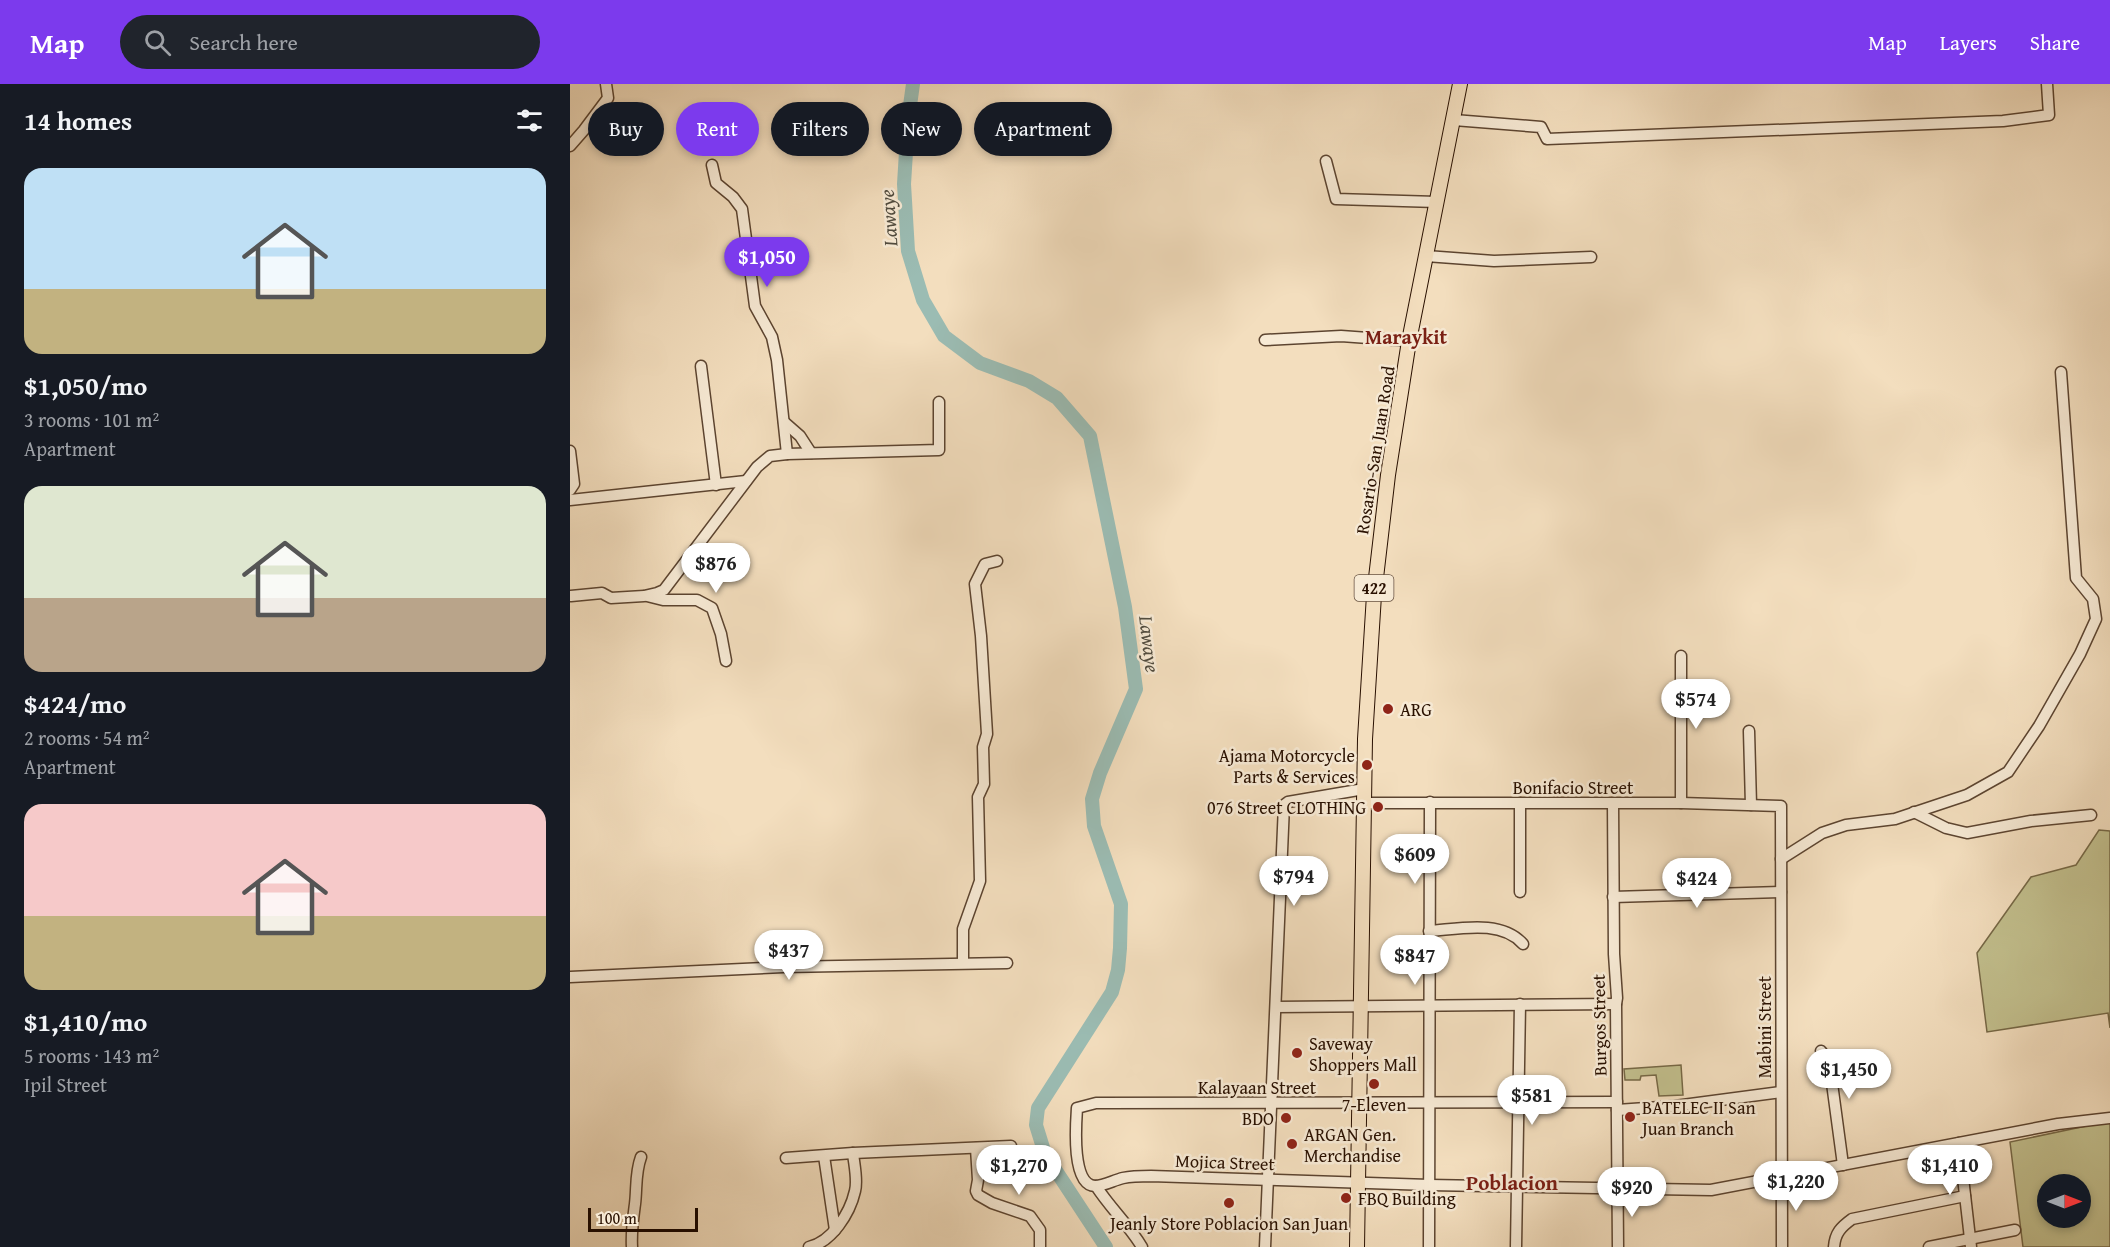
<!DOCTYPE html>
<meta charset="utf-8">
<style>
:root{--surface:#171b24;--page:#20242c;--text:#f1f3f6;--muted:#9ea1a6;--accent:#7c3aed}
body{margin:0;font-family:"Gentium Book Plus",serif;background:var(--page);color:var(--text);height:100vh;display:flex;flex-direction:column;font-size:22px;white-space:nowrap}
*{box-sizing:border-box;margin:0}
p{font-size:20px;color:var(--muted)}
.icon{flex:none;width:33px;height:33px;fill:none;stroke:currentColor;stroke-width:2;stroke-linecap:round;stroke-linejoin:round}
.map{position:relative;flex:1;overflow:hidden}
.drawer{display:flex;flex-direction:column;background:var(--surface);width:570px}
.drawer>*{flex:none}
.guide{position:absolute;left:18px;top:18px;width:570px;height:54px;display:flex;gap:12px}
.needle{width:39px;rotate:90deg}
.buttons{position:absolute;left:1467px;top:1090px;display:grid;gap:12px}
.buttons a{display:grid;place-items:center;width:54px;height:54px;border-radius:50%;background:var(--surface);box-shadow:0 3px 9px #0003;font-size:30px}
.scale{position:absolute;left:18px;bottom:15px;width:110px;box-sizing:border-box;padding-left:6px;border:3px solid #291000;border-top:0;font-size:16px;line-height:21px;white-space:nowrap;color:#291000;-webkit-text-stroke:4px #f7ead5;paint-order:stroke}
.price{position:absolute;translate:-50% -51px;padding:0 14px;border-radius:21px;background:#fff;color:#222;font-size:20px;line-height:39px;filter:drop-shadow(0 2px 3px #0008)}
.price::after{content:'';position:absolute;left:50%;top:36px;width:18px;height:14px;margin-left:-9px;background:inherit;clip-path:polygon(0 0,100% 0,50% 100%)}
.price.selected{background:var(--accent);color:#fff}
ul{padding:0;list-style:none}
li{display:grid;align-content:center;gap:12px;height:318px;padding:0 24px}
li span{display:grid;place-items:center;height:186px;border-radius:18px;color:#555}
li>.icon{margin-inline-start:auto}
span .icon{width:108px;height:108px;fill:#fffc;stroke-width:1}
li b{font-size:26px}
h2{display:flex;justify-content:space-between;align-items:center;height:72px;padding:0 24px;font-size:26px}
.chip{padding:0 21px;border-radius:27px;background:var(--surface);box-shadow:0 3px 9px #0003;font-size:21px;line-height:54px}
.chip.selected{background:var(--accent);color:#fff}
header{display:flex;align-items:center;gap:36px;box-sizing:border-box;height:84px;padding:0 30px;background:var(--accent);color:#fff}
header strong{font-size:28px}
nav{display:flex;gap:33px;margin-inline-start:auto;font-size:21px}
.search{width:420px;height:54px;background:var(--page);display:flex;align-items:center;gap:15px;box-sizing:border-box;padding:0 21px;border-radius:33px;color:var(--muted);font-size:22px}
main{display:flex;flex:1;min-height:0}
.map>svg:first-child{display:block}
.green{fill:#c2bf8d;stroke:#766846;stroke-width:1.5;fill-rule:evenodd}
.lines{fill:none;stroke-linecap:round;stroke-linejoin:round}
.river{stroke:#9bbcb3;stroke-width:14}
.minor-casing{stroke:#5c4430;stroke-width:13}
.major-casing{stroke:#291000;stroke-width:16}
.minor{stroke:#f7ead5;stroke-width:10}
.major{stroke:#f3debe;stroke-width:14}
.poi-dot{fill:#8f2418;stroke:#f7ead5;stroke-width:2}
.labels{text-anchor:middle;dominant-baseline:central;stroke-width:5;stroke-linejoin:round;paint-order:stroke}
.shield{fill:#f7ead5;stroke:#675140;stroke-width:1.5}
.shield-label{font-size:16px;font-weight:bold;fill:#291000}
.street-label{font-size:18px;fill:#291000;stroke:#f7ead5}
.poi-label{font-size:18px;fill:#291000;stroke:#f7ead5;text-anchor:start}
.water-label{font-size:20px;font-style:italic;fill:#514c3f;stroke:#f7ead5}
.neighbourhood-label{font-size:20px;font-weight:bold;fill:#7a1f14;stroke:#f7ead5}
.quarter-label{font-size:21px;font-weight:bold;fill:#7a1f14;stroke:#f7ead5}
</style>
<header>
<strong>Map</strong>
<div class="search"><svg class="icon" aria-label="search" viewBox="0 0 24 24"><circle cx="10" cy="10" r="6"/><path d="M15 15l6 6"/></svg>Search here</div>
<nav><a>Map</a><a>Layers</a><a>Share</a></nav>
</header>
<main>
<section class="drawer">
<h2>14 homes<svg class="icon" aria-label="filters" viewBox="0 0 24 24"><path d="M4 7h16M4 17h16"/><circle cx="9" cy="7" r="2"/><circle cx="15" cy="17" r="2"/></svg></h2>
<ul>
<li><span style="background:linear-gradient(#bfe0f5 65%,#c2b280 0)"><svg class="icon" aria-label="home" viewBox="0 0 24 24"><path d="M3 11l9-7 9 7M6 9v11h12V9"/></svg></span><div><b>$1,050/mo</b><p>3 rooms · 101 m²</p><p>Apartment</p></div></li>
<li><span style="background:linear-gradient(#dfe7d0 60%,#b9a48a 0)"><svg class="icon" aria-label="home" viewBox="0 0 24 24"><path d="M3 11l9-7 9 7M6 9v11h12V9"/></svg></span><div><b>$424/mo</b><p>2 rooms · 54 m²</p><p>Apartment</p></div></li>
<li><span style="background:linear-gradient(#f6c9c9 60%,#c2b280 0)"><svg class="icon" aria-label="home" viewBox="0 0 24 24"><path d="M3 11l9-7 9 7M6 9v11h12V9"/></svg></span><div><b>$1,410/mo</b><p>5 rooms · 143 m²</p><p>Ipil Street</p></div></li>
</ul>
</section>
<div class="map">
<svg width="1540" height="1163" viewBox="0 0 1540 1163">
<rect width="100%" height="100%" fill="#f3debe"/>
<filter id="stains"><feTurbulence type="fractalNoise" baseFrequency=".00333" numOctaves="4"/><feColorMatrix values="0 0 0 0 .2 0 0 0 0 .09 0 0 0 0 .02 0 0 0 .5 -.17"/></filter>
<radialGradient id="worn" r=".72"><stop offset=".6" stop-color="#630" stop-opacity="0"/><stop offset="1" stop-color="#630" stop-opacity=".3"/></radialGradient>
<g class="green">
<path d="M1529,746L1540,747V944L1538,929L1417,948L1407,869L1461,793L1506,781Z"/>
<path d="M1111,981L1113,1011L1089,1012L1086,991L1071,992L1070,996H1055L1054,985Z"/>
<path d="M1540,1037V1163H1453L1440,1058ZM1478,1101H1510V1134H1478Z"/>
</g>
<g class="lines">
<path class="river" d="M343,0L338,36L334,100L338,167L353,216L374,252L410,279L459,297L487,314L520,352L555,523L566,605L530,689L522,715L524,742L551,820L550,864L548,886L542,908L468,1024L466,1041L475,1070L536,1163"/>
<defs>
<g id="minor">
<path d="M884,36L971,43L977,55L1433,37L1479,31L1477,0"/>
<path d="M0,62L14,46L38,14L36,0"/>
<path d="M756,77L766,115L867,118"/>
<path d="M142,81L146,99L163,113L172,125L185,222L202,253L207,276L217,370"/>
<path d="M856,172L924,177L1021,173"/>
<path d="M695,256L771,252L839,257"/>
<path d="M131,282L146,401"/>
<path d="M214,338L230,352L241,369"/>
<path d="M0,367L4,400L0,406"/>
<path d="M0,416L176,397"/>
<path d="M1,512L32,509L41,514L74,512L87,509L94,506L187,383L200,372L217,370L369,366V318"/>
<path d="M77,512L93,516H127L142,524L151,550L156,577"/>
<path d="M1111,572V719"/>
<path d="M1179,647L1181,721"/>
<path d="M794,719H1111L1211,722L1212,1163"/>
<path d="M950,719V808"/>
<path d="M1043,719L1044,870L1047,914L1046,920L1048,1163"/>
<path d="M1344,728L1376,744L1397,749L1461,737L1521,731"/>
<path d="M1211,775L1252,749L1276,741L1325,735L1397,711L1438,688L1469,642L1510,570L1526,535L1523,515L1506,494L1491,288"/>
<path d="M1043,813L1211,808"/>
<path d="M859,847C889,845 931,835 953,860"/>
<path d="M393,878V845L410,797L408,713L414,700L413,663L417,650L411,552L405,500L415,480L427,477"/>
<path d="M0,893L213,883L437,879"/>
<path d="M706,923L1046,920"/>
<path d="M1251,967L1259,977L1273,1081"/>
<path d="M1047,1018L526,1019L507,1024C506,1039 501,1101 525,1102C534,1102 544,1096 553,1094C562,1092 572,1092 581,1092L859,1101L1141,1106L1488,1040L1540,1034"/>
<path d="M1047,1026L1105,1022L1211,1008"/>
<path d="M1389,1059L1401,1163"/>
<path d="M406,1064L408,1096L406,1107L408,1111L422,1119L460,1132L470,1146V1163"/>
<path d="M254,1072L265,1146"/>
<path d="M216,1074L283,1069L441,1062"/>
<path d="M526,1102C540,1124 559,1141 572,1163"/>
<path d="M62,1163C61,1148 63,1135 65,1120C67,1104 65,1089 71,1073"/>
<path d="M239,1163C262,1158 280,1129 285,1107C288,1096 284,1080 283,1069"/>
<path d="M695,1163L714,721L718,718L794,705"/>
<path d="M859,1163L860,718"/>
<path d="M946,1163L950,920"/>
<path d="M1264,1163C1265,1149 1271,1143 1282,1135L1395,1112"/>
<path d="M1359,1163L1445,1146"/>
</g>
<path id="major" d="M787,1163L795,655L804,511L818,391L839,257L890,0"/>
</defs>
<use href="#minor" class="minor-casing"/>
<use href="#major" class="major-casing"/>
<use href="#minor" class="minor"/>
<use href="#major" class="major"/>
</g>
<g class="poi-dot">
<circle cx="818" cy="625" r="6"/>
<circle cx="797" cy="681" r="6"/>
<circle cx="808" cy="723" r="6"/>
<circle cx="727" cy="969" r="6"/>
<circle cx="804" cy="1000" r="6"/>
<circle cx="1060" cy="1033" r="6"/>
<circle cx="716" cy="1034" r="6"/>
<circle cx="722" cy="1060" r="6"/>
<circle cx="776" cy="1114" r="6"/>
<circle cx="659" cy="1119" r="6"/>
</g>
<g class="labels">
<rect class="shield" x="784.5" y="491" width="39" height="26" rx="4.5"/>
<g class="shield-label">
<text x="804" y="504">422</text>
</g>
<g class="street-label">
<text transform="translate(805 366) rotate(-81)">Rosario-San Juan Road</text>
<text x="1003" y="703">Bonifacio Street</text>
<text transform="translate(1029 941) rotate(-91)">Burgos Street</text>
<text transform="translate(1194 943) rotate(-90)">Mabini Street</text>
<text x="687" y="1003">Kalayaan Street</text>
<text transform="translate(655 1078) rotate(2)">Mojica Street</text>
</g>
<g class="poi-label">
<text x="830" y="625">ARG</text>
<text x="785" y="671" text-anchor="end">Ajama Motorcycle<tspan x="785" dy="21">Parts &amp; Services</tspan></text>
<text x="796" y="723" text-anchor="end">076 Street CLOTHING</text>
<text x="739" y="959">Saveway<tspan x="739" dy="21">Shoppers Mall</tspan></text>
<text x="804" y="1020" text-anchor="middle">7-Eleven</text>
<text x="1072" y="1023">BATELEC II San<tspan x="1072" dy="21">Juan Branch</tspan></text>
<text x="704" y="1034" text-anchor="end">BDO</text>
<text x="734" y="1050">ARGAN Gen.<tspan x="734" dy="21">Merchandise</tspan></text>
<text x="788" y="1114">FBQ Building</text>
<text x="659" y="1139" text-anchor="middle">Jeanly Store Poblacion San Juan</text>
</g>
<g class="water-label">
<text transform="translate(318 134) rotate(-94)">Lawaye</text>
<text transform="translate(580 560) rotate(83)">Lawaye</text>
</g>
<g class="neighbourhood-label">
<text x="836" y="252">Maraykit</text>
</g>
<g class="quarter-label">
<text x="942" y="1098">Poblacion</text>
</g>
</g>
<rect width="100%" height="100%" filter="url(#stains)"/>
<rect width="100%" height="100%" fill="url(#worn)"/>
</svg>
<div class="buttons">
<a><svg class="needle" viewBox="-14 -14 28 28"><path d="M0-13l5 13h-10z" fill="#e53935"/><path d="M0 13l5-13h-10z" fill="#9ea1a6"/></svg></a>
</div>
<div class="scale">100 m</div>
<b class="price selected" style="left:197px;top:204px">$1,050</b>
<b class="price" style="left:146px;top:510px">$876</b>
<b class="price" style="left:1126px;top:646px">$574</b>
<b class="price" style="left:845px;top:801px">$609</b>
<b class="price" style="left:724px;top:823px">$794</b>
<b class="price" style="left:1127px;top:825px">$424</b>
<b class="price" style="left:219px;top:897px">$437</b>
<b class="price" style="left:845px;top:902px">$847</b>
<b class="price" style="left:1279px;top:1016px">$1,450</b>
<b class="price" style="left:962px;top:1042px">$581</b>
<b class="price" style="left:449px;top:1112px">$1,270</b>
<b class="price" style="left:1380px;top:1112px">$1,410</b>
<b class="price" style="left:1226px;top:1128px">$1,220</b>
<b class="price" style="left:1062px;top:1134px">$920</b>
<div class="guide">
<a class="chip">Buy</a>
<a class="chip selected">Rent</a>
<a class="chip">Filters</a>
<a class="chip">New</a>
<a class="chip">Apartment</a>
</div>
</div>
</main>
